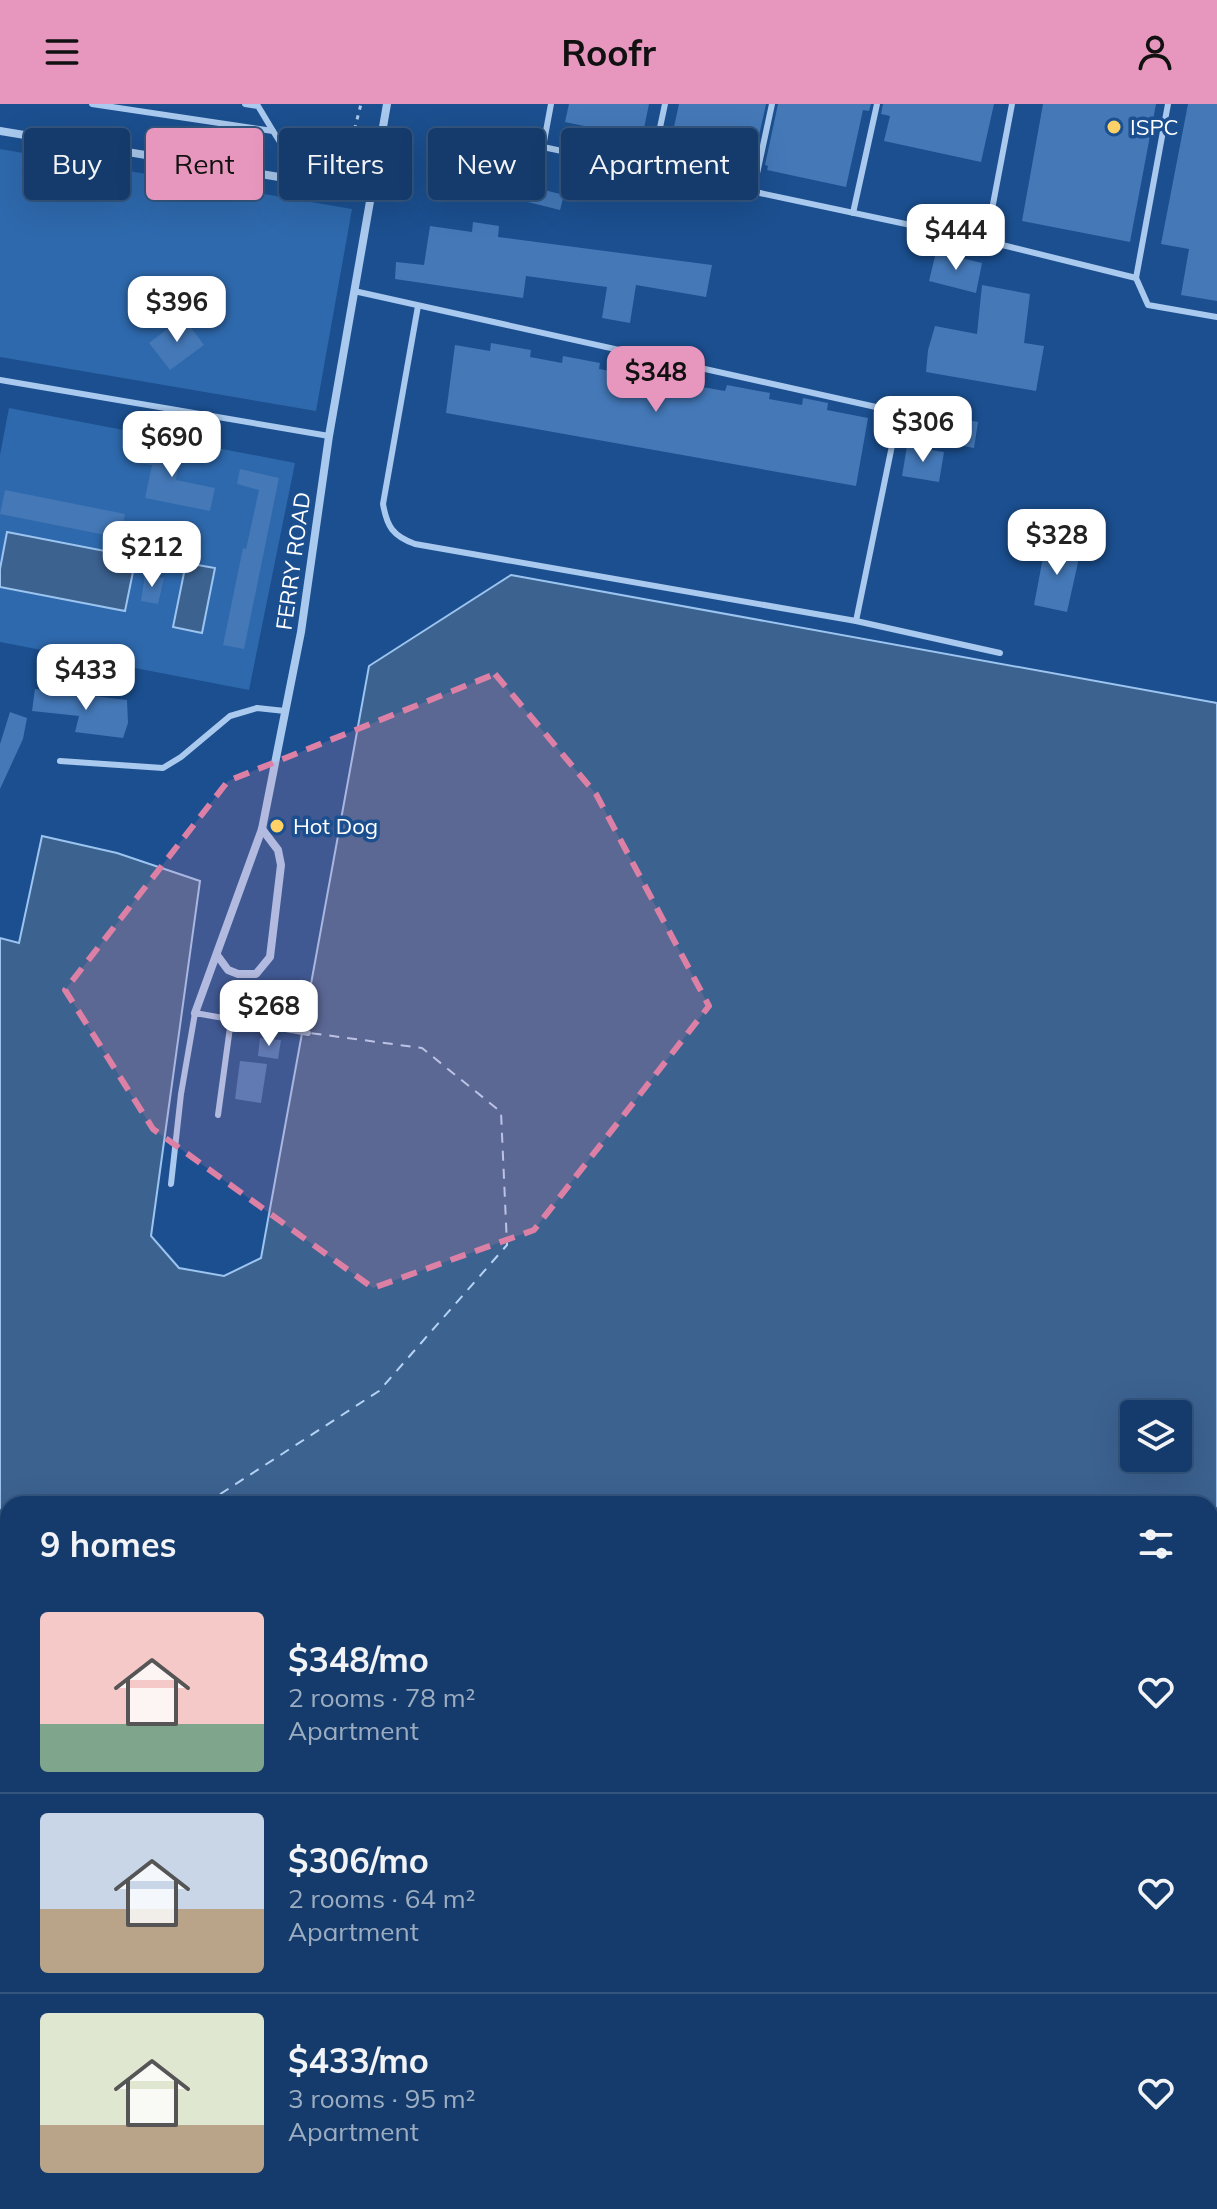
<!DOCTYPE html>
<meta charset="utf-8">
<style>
:root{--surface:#143b6b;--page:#1d4271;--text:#f1f3f6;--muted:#9dadc1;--line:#33557e;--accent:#e797bd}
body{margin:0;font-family:Mulish,sans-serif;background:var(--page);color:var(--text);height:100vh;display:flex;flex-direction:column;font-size:30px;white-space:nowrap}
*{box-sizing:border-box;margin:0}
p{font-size:26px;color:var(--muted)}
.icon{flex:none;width:44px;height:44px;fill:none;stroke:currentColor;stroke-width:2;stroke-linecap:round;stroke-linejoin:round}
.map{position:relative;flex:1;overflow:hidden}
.details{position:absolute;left:0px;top:1392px;width:1218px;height:714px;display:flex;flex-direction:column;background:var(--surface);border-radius:24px 24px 0 0;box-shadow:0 8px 32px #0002,0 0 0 2px var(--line)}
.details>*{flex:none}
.guide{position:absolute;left:24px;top:24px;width:800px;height:72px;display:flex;gap:16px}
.tools{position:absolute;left:1120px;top:1296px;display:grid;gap:16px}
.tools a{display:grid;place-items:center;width:72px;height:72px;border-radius:8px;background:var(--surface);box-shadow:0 8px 32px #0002,0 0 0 2px var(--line);font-size:40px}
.price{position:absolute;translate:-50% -68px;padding:0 18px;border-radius:16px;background:#fff;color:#222;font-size:26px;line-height:52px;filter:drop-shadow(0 2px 4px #0008)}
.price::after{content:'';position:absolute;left:50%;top:48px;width:24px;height:18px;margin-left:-12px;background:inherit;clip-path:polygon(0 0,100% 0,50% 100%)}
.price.current{background:var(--accent);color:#111}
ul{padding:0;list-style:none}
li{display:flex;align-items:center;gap:24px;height:200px;padding:0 40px}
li+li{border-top:2px solid var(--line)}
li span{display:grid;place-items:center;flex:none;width:224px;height:160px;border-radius:8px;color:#555}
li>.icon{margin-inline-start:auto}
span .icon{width:96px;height:96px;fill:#fffc;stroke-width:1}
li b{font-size:34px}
h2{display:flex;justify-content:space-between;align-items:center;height:96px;padding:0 40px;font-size:34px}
.tag{padding:0 28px;border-radius:8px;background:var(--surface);box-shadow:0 8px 32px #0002,0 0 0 2px var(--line);font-size:28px;line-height:72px}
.tag.current{background:var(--accent);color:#111}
header{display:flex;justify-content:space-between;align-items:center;height:104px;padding:0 40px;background:var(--accent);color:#111;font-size:36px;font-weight:700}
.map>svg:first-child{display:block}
.green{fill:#2e69ad}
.water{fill:#3c6290;stroke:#9cc4f0;stroke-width:2;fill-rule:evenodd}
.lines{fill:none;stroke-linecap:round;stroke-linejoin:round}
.ferry{stroke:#b5d3f5;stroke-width:2;stroke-dasharray:10 8;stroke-linecap:butt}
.building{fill:#4478b7}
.path{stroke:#a9c9ee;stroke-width:3;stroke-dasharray:4 6;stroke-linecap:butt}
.service{stroke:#a9c9ee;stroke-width:6}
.minor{stroke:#a9c9ee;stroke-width:8}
.marked{fill:#dd80a5;fill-opacity:0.2;stroke:#dd80a5;stroke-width:6;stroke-dasharray:16 10;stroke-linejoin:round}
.poi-dot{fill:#ffd166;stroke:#1b4f8f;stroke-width:3}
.labels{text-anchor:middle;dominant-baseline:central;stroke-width:7;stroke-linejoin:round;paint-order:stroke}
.poi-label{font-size:22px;fill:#fff;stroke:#1b4f8f;text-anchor:start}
.street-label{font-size:22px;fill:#fff;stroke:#1b4f8f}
</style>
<header><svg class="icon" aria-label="menu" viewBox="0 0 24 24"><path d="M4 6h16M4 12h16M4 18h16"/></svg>Roofr<svg class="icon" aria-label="person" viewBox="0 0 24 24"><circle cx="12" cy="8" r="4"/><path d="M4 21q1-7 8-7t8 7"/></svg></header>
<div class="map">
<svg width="1217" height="2105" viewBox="0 0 1217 2105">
<rect width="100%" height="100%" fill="#1b4f8f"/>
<g class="green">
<path d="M0,45L352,105L316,307L0,253Z"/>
<path d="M9,304L295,359L249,586L0,538V351Z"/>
</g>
<g class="water">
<path d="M7,428L136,453L125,507L0,483V465Z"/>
<path d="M186,459L215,464L202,529L173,523Z"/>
<path d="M511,471L1217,599V2105H314L308,2098H1210V1400H8V1947H0V834L19,839L42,732L117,749L200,777L151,1132L179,1164L224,1172L261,1154L369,562ZM1134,1310H1178V1354H1134Z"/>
</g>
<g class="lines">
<g class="ferry">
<path d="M205,1400L379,1287L507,1141L501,1008L422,944L310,929"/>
<path d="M0,1453L8,1451"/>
</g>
</g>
<g class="building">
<path d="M569,0H649L642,34L565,18Z"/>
<path d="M679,0H766L753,59L670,41Z"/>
<path d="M778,0H871L869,7L863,6L846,83L767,66L768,62L765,61Z"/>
<path d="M883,0H994L981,58L884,37L890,12L881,10Z"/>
<path d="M1043,0H1156L1130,138L1022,117Z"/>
<path d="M1188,0H1217V197L1181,191L1189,145L1161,140Z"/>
<path d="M323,24L349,28L347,43L320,39Z"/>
<path d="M457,64L564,91L560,106L453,79Z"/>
<path d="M473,118L499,122L498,133L712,161L706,193L636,181L630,219L602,214L607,183L526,172L523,194L395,175L396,158L424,161L430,122L472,128Z"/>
<path d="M936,148L982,159L976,189L929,177Z"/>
<path d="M982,181L1030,190L1024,239L1044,242L1036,287L926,268L928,246L935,222L977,230Z"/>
<path d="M183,213L204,241L170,266L149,239Z"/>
<path d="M491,239L531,246L530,253L562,259L563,252L600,259L599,265L725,287L727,281L770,289L769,295L802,301L803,294L828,299L827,306L868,314L856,382L446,309L455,241L490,247Z"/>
<path d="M946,312L978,318L974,344L942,338Z"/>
<path d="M142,337L181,344L176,376L215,384L210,407L145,394L152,361L138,359Z"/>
<path d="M907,342L944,348L939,378L902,372Z"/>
<path d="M240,365L279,374L244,545L223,541L243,444L246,445L259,386L237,380Z"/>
<path d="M5,386L125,410L120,434L0,410Z"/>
<path d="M1051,439L1081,445L1067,508L1034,501L1044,448L1050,449Z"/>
<path d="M145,470L164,474L158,500L141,497Z"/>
<path d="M35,585L127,596L128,619L123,634L75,628L79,612L32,607Z"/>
<path d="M10,608L27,614L23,635L0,685V640Z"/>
<path d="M260,934L281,936L278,955L258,952Z"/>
<path d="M240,957L267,960L261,999L235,995Z"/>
</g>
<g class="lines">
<path class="path" d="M315,68L317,59L324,48L349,47L361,0"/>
<g class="service">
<path d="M92,0L273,27L285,46L283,75"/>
<path d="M245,0L258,2L273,27"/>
<path d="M551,0L543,43L986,137"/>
<path d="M1012,0L986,137L1136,174L1148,201L1217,213"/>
<path d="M651,66L665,0"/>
<path d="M753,88L772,0"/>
<path d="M853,109L877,0"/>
<path d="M1136,174L1168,0"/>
<path d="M354,187L876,303L889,311L895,327L856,517"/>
<path d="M418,202L383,400C387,423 393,432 415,440L856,517L1000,549"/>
<path d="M0,276L329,332"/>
<path d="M60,657L163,664L181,653L230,612L257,604L285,607"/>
<path d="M218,1011L231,916"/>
<path d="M171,1080L181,990L195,909L308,929"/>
</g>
<g class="minor">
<path d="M0,27L370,88"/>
<path d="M217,851L228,866L238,870H256L270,853L281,761L278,746L262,725"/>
<path d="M195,909L262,725L301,528L329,332L387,0"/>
</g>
</g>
<path class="marked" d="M495,570L596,690L709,902L534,1126L373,1184L153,1025L65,886L228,677Z"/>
<g class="poi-dot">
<circle cx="1114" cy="23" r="8"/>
<circle cx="277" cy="722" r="8"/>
</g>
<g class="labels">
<g class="poi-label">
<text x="1130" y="23">ISPC</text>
<text x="293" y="722">Hot Dog</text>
</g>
<g class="street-label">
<text transform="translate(293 457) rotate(-82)">FERRY ROAD</text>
</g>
</g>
</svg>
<div class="tools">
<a><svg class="icon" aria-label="layers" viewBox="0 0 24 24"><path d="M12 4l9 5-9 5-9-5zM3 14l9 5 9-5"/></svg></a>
</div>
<b class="price" style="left:956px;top:168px">$444</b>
<b class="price" style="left:177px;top:240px">$396</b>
<b class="price current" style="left:656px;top:310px">$348</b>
<b class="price" style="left:923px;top:360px">$306</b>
<b class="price" style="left:172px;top:375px">$690</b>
<b class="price" style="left:1057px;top:473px">$328</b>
<b class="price" style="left:152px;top:485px">$212</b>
<b class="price" style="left:86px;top:608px">$433</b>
<b class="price" style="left:269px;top:944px">$268</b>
<div class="guide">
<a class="tag">Buy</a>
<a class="tag current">Rent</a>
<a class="tag">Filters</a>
<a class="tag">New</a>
<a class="tag">Apartment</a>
</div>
<section class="details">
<h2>9 homes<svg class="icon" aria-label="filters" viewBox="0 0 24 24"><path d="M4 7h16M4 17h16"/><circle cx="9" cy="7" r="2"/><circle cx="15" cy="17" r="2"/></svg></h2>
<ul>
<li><span style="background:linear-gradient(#f6c9c9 70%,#7fa58c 0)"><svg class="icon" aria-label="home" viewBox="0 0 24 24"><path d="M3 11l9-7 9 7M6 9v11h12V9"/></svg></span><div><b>$348/mo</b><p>2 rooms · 78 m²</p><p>Apartment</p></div><svg class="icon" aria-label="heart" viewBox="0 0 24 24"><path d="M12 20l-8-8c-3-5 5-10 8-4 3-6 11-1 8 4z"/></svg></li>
<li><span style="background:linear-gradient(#c9d6e8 60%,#b9a48a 0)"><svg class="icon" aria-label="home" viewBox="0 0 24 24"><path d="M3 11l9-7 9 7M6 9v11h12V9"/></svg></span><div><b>$306/mo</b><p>2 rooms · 64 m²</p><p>Apartment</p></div><svg class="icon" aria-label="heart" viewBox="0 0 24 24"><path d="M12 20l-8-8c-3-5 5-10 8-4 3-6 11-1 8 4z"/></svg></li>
<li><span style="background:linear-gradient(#dfe7d0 70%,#b9a48a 0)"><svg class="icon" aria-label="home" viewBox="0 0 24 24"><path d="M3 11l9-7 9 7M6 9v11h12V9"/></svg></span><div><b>$433/mo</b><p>3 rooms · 95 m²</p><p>Apartment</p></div><svg class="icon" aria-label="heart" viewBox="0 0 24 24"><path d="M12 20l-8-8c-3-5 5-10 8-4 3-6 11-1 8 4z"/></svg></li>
</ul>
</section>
</div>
